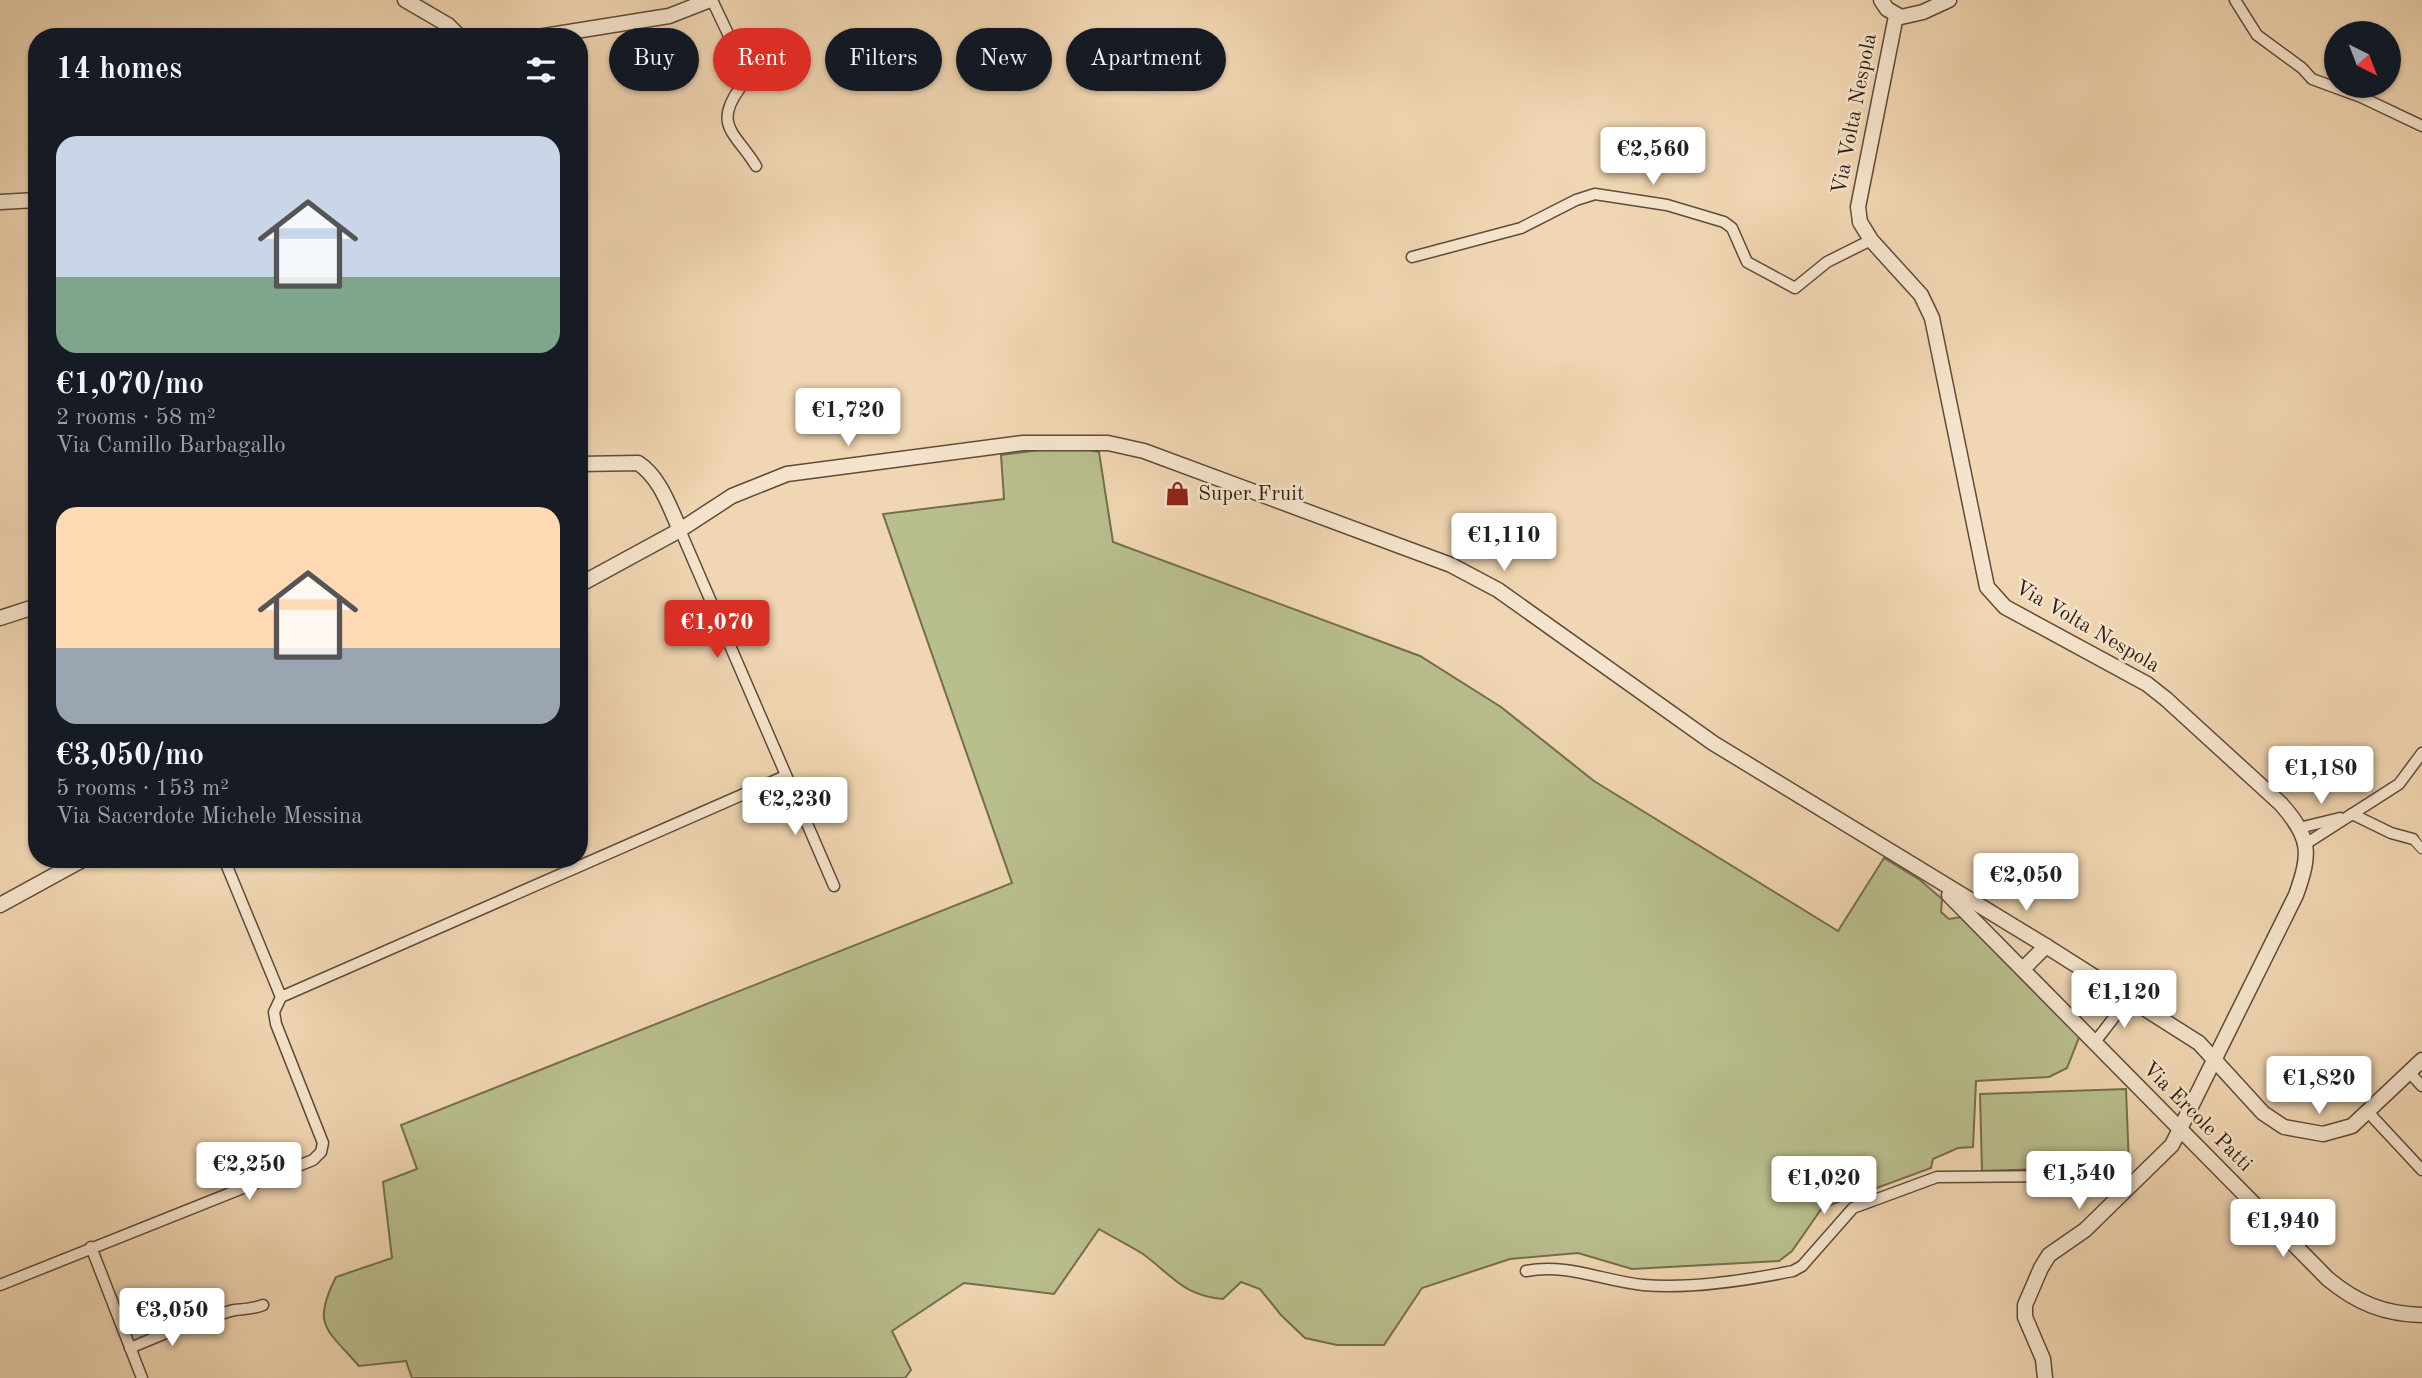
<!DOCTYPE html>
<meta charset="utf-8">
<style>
:root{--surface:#171b24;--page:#242831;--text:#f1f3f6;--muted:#9ea1a6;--accent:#d93025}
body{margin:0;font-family:"Old Standard TT",serif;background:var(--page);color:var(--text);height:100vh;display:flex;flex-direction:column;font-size:26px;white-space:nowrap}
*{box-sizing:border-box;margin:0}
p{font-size:23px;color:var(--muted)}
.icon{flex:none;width:38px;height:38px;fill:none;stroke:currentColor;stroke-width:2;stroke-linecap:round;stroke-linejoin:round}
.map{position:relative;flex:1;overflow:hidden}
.details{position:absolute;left:28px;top:28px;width:560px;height:840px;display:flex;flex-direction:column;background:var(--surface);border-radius:28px;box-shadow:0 2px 5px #0004}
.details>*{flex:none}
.banner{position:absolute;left:609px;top:28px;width:665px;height:63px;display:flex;gap:14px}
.needle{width:46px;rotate:138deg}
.fabs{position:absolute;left:2324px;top:21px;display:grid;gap:14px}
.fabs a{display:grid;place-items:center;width:77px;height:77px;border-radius:50%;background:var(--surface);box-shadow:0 2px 5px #0004;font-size:35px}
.price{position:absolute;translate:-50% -60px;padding:0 16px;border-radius:7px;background:#fff;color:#222;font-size:23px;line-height:46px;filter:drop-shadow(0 2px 4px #0008)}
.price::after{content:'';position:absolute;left:50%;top:42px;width:21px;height:16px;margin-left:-10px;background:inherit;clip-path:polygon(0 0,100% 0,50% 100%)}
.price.active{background:var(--accent);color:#fff}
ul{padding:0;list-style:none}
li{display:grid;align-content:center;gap:14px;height:371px;padding:0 28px}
li span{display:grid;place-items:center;height:217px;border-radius:21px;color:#555}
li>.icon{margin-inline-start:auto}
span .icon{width:126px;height:126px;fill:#fffc;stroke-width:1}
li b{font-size:30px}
h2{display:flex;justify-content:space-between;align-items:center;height:84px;padding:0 28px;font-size:30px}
.chip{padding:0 24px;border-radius:32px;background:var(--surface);box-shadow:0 2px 5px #0004;font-size:24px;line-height:63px}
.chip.active{background:var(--accent);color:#fff}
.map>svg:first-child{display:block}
.green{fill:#b9be8d;stroke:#746e4e;stroke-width:2}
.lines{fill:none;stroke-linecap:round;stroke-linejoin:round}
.pedestrian-casing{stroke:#604b38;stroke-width:11}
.minor-casing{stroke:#604b38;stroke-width:13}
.tertiary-casing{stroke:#604b38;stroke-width:17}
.pedestrian{stroke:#f5e4cd;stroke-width:9}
.minor{stroke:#f5e4cd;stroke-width:10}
.tertiary{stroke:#f5e4cd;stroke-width:14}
.labels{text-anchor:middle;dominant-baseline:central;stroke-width:5;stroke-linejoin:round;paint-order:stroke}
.street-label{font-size:21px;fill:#301d0f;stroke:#f5e4cd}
.poi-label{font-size:21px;fill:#301d0f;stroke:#f5e4cd;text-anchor:start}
</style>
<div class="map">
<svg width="2422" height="1378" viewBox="0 0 2422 1378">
<rect width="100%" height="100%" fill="#f0d6b2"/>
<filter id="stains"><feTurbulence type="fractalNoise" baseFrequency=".00286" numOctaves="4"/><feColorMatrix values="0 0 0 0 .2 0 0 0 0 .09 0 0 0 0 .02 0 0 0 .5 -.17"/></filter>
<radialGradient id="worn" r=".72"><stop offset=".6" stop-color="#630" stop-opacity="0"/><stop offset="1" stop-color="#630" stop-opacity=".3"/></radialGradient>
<g class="green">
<path d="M1071,446L1099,452L1113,542L1420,656L1501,707L1594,781L1838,931L1884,858L1920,880L1942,899L1941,912L1949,919L1961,917L2080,1035L2067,1068L2049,1077L1976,1081L1973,1147L1958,1148L1933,1159L1931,1168L1822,1208L1792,1251L1779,1261L1632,1269L1578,1253L1510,1259L1422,1288L1384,1345H1337L1305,1338L1281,1315L1260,1289L1241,1282L1223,1299C1182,1295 1173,1276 1143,1254C1129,1245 1114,1238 1099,1229L1054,1294L964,1283L892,1331L911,1370L905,1378H412L406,1361L359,1366C327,1329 311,1326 336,1277L392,1258L383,1182L417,1169L401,1125L1012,883L883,514L1004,499L1001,455Z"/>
<path d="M2126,1089L2129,1166L1982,1171L1980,1094Z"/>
</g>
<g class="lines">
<defs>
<path id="pedestrian" d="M2413,839L2422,849"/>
<g id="minor">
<path d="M712,0L730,38L740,88C712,126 737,134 756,166"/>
<path d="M2235,0L2257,35L2302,68L2312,79L2361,97L2422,126"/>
<path d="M1412,257L1521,228L1576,200L1595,194L1667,205L1724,222L1732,228L1747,262L1795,288L1827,262L1871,240"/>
<path d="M680,530L834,886"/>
<path d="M2352,814L2391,833L2413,839"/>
<path d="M2299,828L2340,818"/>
<path d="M2307,843L2399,784L2422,753"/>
<path d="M224,859L281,997"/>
<path d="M2095,1042L2129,998"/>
<path d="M2409,1072L2422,1086"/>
<path d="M2368,1112L2422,1170"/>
<path d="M91,1247L142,1378"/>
<path d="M1526,1271C1567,1263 1603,1281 1643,1285C1688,1289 1748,1280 1793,1271L1802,1266L1853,1208L1937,1177L2074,1176L2124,1191"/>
<path d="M0,1285L313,1160L321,1152L323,1143L276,1024L274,1012L281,997L785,776"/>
<path d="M130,1348L202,1318C215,1318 223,1312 235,1310C246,1309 253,1309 263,1305"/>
</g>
<g id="tertiary">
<path d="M405,0L448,25L460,37"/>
<path d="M1881,0L1887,9L1901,17L1923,12L1949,0"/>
<path d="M1896,16L1858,207L1860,222L1871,240L1921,295L1932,318L1987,587L2005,607L2147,684L2166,699L2281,804C2311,838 2311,853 2296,895L2172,1145L2085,1230L2049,1255L2041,1268L2025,1305V1317L2043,1359L2045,1378"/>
<path d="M538,37L669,16L710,0"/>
<path d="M0,202L37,200"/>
<path d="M579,464L638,463C660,477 670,508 680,530"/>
<path d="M579,585L680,530L732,496L787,474L1023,443H1108L1144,451L1451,565L1498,590L1713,743L2046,946L2199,1043L2263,1113L2284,1127L2323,1134L2352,1126L2422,1060"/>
<path d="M0,618L37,606"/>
<path d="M1949,895L2328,1279C2357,1303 2384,1314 2422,1315"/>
<path d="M0,905L84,859"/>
<path d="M2023,969L2046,946"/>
</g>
</defs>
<use href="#pedestrian" class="pedestrian-casing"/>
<use href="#minor" class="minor-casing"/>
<use href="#tertiary" class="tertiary-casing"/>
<use href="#pedestrian" class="pedestrian"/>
<use href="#minor" class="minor"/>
<use href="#tertiary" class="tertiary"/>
</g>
<defs>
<symbol id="shop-bare" viewBox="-9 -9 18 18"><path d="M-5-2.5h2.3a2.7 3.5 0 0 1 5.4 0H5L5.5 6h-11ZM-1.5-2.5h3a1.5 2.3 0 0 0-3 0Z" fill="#8f2418" stroke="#f5e4cd" stroke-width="2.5" paint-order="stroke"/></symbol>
</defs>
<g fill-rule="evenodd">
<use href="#shop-bare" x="1160" y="476" width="35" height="35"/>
</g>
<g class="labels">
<g class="street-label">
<text transform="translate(1855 114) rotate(-79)">Via Volta Nespola</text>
<text transform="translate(2087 627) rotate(30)">Via Volta Nespola</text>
<text transform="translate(2197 1117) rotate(45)">Via Ercole Patti</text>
</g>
<g class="poi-label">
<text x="1198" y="494">Super Fruit</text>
</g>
</g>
<rect width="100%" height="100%" filter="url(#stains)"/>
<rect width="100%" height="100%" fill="url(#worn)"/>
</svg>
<div class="fabs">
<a><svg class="needle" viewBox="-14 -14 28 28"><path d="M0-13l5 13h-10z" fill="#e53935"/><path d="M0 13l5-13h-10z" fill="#9ea1a6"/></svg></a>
</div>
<b class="price" style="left:1653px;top:187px">€2,560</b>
<b class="price" style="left:848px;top:448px">€1,720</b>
<b class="price" style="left:1504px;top:573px">€1,110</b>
<b class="price active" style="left:717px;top:660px">€1,070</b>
<b class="price" style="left:2321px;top:806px">€1,180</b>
<b class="price" style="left:795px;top:837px">€2,230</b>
<b class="price" style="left:2026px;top:913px">€2,050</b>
<b class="price" style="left:2124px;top:1030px">€1,120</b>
<b class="price" style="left:2319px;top:1116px">€1,820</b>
<b class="price" style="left:249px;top:1202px">€2,250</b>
<b class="price" style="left:2079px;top:1211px">€1,540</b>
<b class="price" style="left:1824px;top:1216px">€1,020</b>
<b class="price" style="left:2283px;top:1259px">€1,940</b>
<b class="price" style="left:172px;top:1348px">€3,050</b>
<div class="banner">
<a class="chip">Buy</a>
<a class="chip active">Rent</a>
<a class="chip">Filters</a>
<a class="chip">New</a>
<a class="chip">Apartment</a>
</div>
<section class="details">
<h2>14 homes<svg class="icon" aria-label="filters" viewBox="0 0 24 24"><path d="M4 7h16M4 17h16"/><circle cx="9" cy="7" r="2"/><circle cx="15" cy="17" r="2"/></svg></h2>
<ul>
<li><span style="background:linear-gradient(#c9d6e8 65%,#7fa58c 0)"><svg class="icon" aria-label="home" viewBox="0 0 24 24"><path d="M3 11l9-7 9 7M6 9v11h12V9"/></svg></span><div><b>€1,070/mo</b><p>2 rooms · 58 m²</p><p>Via Camillo Barbagallo</p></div></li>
<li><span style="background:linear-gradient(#ffd9b3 65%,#9aa5b1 0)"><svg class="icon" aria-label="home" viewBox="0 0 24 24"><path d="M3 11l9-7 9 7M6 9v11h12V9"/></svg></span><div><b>€3,050/mo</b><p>5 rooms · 153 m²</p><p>Via Sacerdote Michele Messina</p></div></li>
</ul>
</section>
</div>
